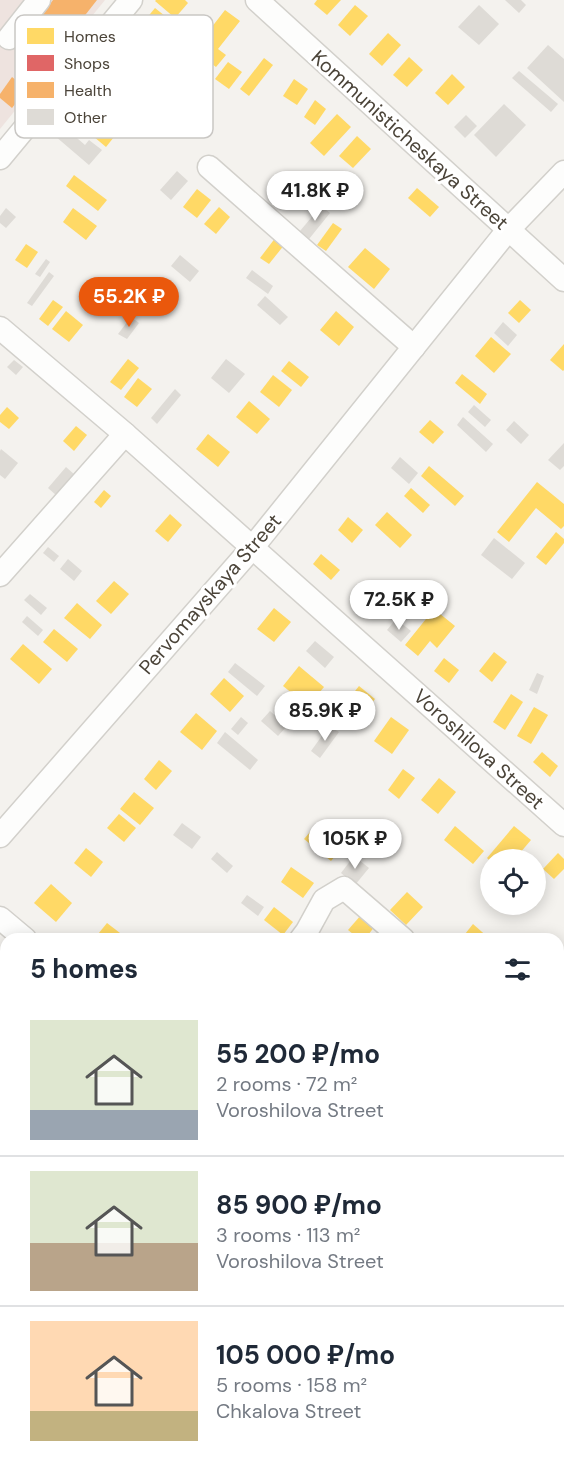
<!DOCTYPE html>
<meta charset="utf-8">
<style>
:root{--surface:#fff;--page:#f2f2f3;--text:#1f2937;--muted:#747a83;--line:#e0e1e3;--accent:#ea580c}
body{margin:0;font-family:"DM Sans",sans-serif;background:var(--page);color:var(--text);height:100vh;display:flex;flex-direction:column;font-size:22px;white-space:nowrap}
*{box-sizing:border-box;margin:0}
p{font-size:20px;color:var(--muted)}
.icon{flex:none;width:33px;height:33px;fill:none;stroke:currentColor;stroke-width:2;stroke-linecap:round;stroke-linejoin:round}
.map{position:relative;flex:1;overflow:hidden}
.details{position:absolute;left:0px;top:933px;width:564px;height:534px;display:flex;flex-direction:column;background:var(--surface);border-radius:18px 18px 0 0;box-shadow:0 3px 15px #0003}
.details>*{flex:none}
.fabs{position:absolute;left:480px;top:849px;display:grid;gap:12px}
.fabs a{display:grid;place-items:center;width:66px;height:66px;border-radius:50%;background:var(--surface);box-shadow:0 3px 15px #0003;font-size:30px}
.price{position:absolute;translate:-50% -51px;padding:0 14px;border-radius:21px;background:#fff;color:#222;font-size:20px;line-height:39px;filter:drop-shadow(0 2px 3px #0008)}
.price::after{content:'';position:absolute;left:50%;top:36px;width:18px;height:14px;margin-left:-9px;background:inherit;clip-path:polygon(0 0,100% 0,50% 100%)}
.price.active{background:var(--accent);color:#fff}
ul{padding:0;list-style:none}
li{display:flex;align-items:center;gap:18px;height:150px;padding:0 30px}
li+li{border-top:2px solid var(--line)}
li span{display:grid;place-items:center;flex:none;width:168px;height:120px;border-radius:0px;color:#555}
li>.icon{margin-inline-start:auto}
span .icon{width:72px;height:72px;fill:#fffc;stroke-width:1}
li b{font-size:26px}
h2{display:flex;justify-content:space-between;align-items:center;height:72px;padding:0 30px;font-size:26px}
.map>svg:first-child{display:block}
.medical{fill:#eee3df}
.homes{fill:#ffd966}
.shops{fill:#e06666}
.health{fill:#f6b26b}
.building{fill:#dedbd6}
.lines{fill:none;stroke-linecap:round;stroke-linejoin:round}
.minor-casing{stroke:#d2d0cb;stroke-width:25}
.major-casing{stroke:#d6cebb;stroke-width:31}
.minor{stroke:#fdfdfc;stroke-width:22}
.major{stroke:#f2efe6;stroke-width:28}
.labels{text-anchor:middle;dominant-baseline:central;stroke-width:6;stroke-linejoin:round;paint-order:stroke}
.street-label{font-size:20px;fill:#4b4439;stroke:#fff}
.key{fill:#fff;stroke:#c9c7c4;stroke-width:1.5}
.key-label{font-size:16px;fill:#4b4439}
</style>
<div class="map">
<svg width="564" height="1467" viewBox="0 0 564 1467">
<rect width="100%" height="100%" fill="#f4f2ee"/>
<path class="medical" d="M0,0H105L0,129Z"/>
<g class="homes">
<path d="M156,0H185L188,3L175,18L155,1Z"/>
<path d="M317,0H341L327,15L314,4Z"/>
<path d="M355,5L368,16L350,36L338,25Z"/>
<path d="M155,8L170,20L157,37L141,25Z"/>
<path d="M225,10L240,21L218,49L226,55L216,67L194,50Z"/>
<path d="M388,33L401,45L382,66L369,54Z"/>
<path d="M409,57L423,70L407,87L393,75Z"/>
<path d="M264,58L273,65L249,96L240,89Z"/>
<path d="M228,62L242,72L229,89L215,79Z"/>
<path d="M452,74L465,87L448,105L435,93Z"/>
<path d="M294,79L308,89L297,105L283,96Z"/>
<path d="M315,100L326,109L315,125L304,117Z"/>
<path d="M93,111L118,132L106,147L81,126Z"/>
<path d="M337,114L351,127L324,156L310,143Z"/>
<path d="M357,136L371,149L353,168L339,156Z"/>
<path d="M74,175L107,200L98,211L66,186Z"/>
<path d="M417,188L439,207L430,217L408,198Z"/>
<path d="M197,189L211,200L197,218L183,207Z"/>
<path d="M219,207L230,217L216,234L204,224Z"/>
<path d="M73,208L97,226L86,240L63,222Z"/>
<path d="M333,223L342,229L326,251L317,245Z"/>
<path d="M276,237L285,244L269,264L260,258Z"/>
<path d="M26,244L38,252L27,268L15,260Z"/>
<path d="M365,248L390,269L374,289L348,267Z"/>
<path d="M53,300L63,307L48,326L39,319Z"/>
<path d="M520,300L531,310L519,323L508,313Z"/>
<path d="M66,311L83,325L69,342L52,329Z"/>
<path d="M336,311L354,327L339,346L320,330Z"/>
<path d="M491,337L511,354L494,373L475,356Z"/>
<path d="M564,344V370L563,371L550,360Z"/>
<path d="M128,359L139,368L121,390L110,382Z"/>
<path d="M289,361L309,377L301,387L281,371Z"/>
<path d="M462,374L487,394L480,404L455,383Z"/>
<path d="M273,375L292,390L279,407L260,392Z"/>
<path d="M138,378L152,389L137,407L124,397Z"/>
<path d="M249,401L270,419L257,434L236,417Z"/>
<path d="M7,407L19,418L9,429L0,422V415Z"/>
<path d="M430,420L444,432L433,444L419,432Z"/>
<path d="M76,426L87,435L74,451L63,441Z"/>
<path d="M208,434L230,452L218,467L196,449Z"/>
<path d="M429,466L464,496L455,506L421,476Z"/>
<path d="M537,482L564,504V526L561,529L536,508L509,542L497,532Z"/>
<path d="M411,488L430,505L423,513L404,496Z"/>
<path d="M104,490L111,496L101,508L94,502Z"/>
<path d="M387,512L412,535L400,548L375,525Z"/>
<path d="M170,514L182,525L168,542L155,531Z"/>
<path d="M348,517L363,530L352,543L338,530Z"/>
<path d="M556,532L564,539V543L546,565L536,557Z"/>
<path d="M321,554L340,570L331,580L313,564Z"/>
<path d="M114,581L129,594L111,614L96,601Z"/>
<path d="M370,592L382,601L371,616L359,607Z"/>
<path d="M77,603L102,625L90,639L64,618Z"/>
<path d="M274,608L291,622L274,642L257,629Z"/>
<path d="M434,609L455,626L437,648L430,641L418,656L405,645Z"/>
<path d="M54,629L78,649L67,662L43,642Z"/>
<path d="M23,644L52,669L39,684L10,659Z"/>
<path d="M494,652L507,662L492,682L479,671Z"/>
<path d="M444,658L459,670L449,683L434,671Z"/>
<path d="M299,666L324,687L308,706L283,686Z"/>
<path d="M224,678L244,696L230,712L210,694Z"/>
<path d="M359,686L375,699L353,727L337,714Z"/>
<path d="M511,694L523,702L505,730L493,722Z"/>
<path d="M534,707L548,715L531,744L517,736Z"/>
<path d="M196,713L217,731L202,750L180,732Z"/>
<path d="M391,717L409,730L392,754L374,741Z"/>
<path d="M542,752L558,766L550,777L533,762Z"/>
<path d="M159,760L172,771L156,790L144,779Z"/>
<path d="M403,769L415,778L399,799L388,790Z"/>
<path d="M439,778L456,792L438,814L421,800Z"/>
<path d="M134,792L154,808L140,825L120,809Z"/>
<path d="M119,814L136,828L124,842L107,828Z"/>
<path d="M317,824L343,846L331,861L304,839Z"/>
<path d="M455,826L484,851L473,864L444,840Z"/>
<path d="M514,826L531,840L514,860H489L487,858Z"/>
<path d="M86,848L103,862L91,877L74,863Z"/>
<path d="M558,853L564,859V869L554,879L543,869Z"/>
<path d="M291,867L314,883L303,898L281,882Z"/>
<path d="M51,884L72,903L56,922L34,903Z"/>
<path d="M407,892L423,907L406,925L390,910Z"/>
<path d="M274,907L293,922L283,935L264,920Z"/>
<path d="M361,915L375,926L365,939H359L348,930Z"/>
<path d="M107,923L120,933L116,939H94Z"/>
<path d="M473,924L490,939H461Z"/>
<path d="M6,1182V1206L4,1209L0,1205V1189Z"/>
<path d="M0,1411L6,1415V1426L0,1434Z"/>
<path d="M28,1461H59L67,1467H23Z"/>
<path d="M245,1461H284L279,1467H252Z"/>
</g>
<path class="shops" d="M558,1254L564,1260V1285L558,1279Z"/>
<g class="health">
<path d="M53,0H97L68,37L41,16Z"/>
<path d="M12,77L27,89L12,108L0,98V94Z"/>
</g>
<g class="building">
<path d="M505,0H521L526,5L519,13Z"/>
<path d="M479,5L499,24L479,45L458,27Z"/>
<path d="M548,45L564,59V102L527,68Z"/>
<path d="M519,71L558,104L551,112L512,78Z"/>
<path d="M504,104L526,125L496,157L474,135Z"/>
<path d="M466,115L477,126L465,138L454,127Z"/>
<path d="M63,126L85,145L89,140L102,150L89,165L55,136Z"/>
<path d="M177,171L188,181L171,200L160,190Z"/>
<path d="M336,174L342,180L327,195L321,190Z"/>
<path d="M321,206L330,213L309,239L300,231Z"/>
<path d="M6,208L16,217L6,228L0,223V216Z"/>
<path d="M180,255L199,271L190,282L171,266Z"/>
<path d="M46,259L50,262L40,277L35,274Z"/>
<path d="M252,270L273,286L268,294L246,278Z"/>
<path d="M49,272L54,276L32,306L27,303Z"/>
<path d="M265,296L288,317L280,325L257,305Z"/>
<path d="M131,317L139,323L127,339L118,334Z"/>
<path d="M503,322L517,335L508,346L494,333Z"/>
<path d="M226,359L245,374L229,393L211,378Z"/>
<path d="M14,360L23,367L16,375L7,367Z"/>
<path d="M175,389L181,395L157,424L151,418Z"/>
<path d="M474,405L491,420L485,427L468,412Z"/>
<path d="M463,417L493,444L486,452L457,425Z"/>
<path d="M514,421L529,435L521,444L506,430Z"/>
<path d="M564,443V466L560,470L548,460Z"/>
<path d="M1,449L18,463L5,479L0,475V451Z"/>
<path d="M400,457L418,473L409,484L391,468Z"/>
<path d="M66,467L75,475L57,496L48,488Z"/>
<path d="M494,538L525,563L512,579L481,555Z"/>
<path d="M48,547L59,556L54,562L43,553Z"/>
<path d="M68,559L82,571L74,581L60,569Z"/>
<path d="M30,594L47,608L41,615L24,600Z"/>
<path d="M27,616L43,630L38,636L22,622Z"/>
<path d="M396,619L411,631L401,642L387,630Z"/>
<path d="M315,641L334,657L325,668L306,651Z"/>
<path d="M235,663L265,686L257,696L228,672Z"/>
<path d="M537,673L544,676L537,694L529,690Z"/>
<path d="M286,694L300,706L294,713L279,702Z"/>
<path d="M270,711L287,726L278,736L261,721Z"/>
<path d="M241,717L248,723L238,735L231,729Z"/>
<path d="M329,726L339,732L320,758L311,751Z"/>
<path d="M225,732L258,760L250,770L217,743Z"/>
<path d="M182,823L201,837L192,849L173,835Z"/>
<path d="M217,852L233,866L227,873L211,859Z"/>
<path d="M354,856L369,868L355,885L341,873Z"/>
<path d="M247,895L264,907L258,916L241,903Z"/>
<path d="M2,1142L6,1145V1178L0,1185V1145Z"/>
<path d="M558,1338L564,1343V1352L558,1360Z"/>
</g>
<g class="lines">
<defs>
<g id="minor">
<path d="M257,0L564,280"/>
<path d="M9,38L39,0"/>
<path d="M0,158L131,0"/>
<path d="M209,167L414,347"/>
<path d="M0,328L125,434L564,825"/>
<path d="M0,575L125,434"/>
<path d="M0,836L252,548L508,230L564,172"/>
<path d="M0,918L25,939"/>
<path d="M301,939L307,931L324,900L344,888L403,939"/>
<path d="M0,1291L6,1297"/>
<path d="M558,1401L564,1405"/>
<path d="M189,1461L196,1467"/>
</g>
<g id="major">
<path d="M558,1127L564,1116"/>
<path d="M334,1467L339,1461"/>
</g>
</defs>
<use href="#minor" class="minor-casing"/>
<use href="#major" class="major-casing"/>
<use href="#minor" class="minor"/>
<use href="#major" class="major"/>
</g>
<g class="labels">
<g class="street-label">
<text transform="translate(410 140) rotate(42)">Kommunisticheskaya Street</text>
<text transform="translate(210 594) rotate(-49)">Pervomayskaya Street</text>
<text transform="translate(479 749) rotate(42)">Voroshilova Street</text>
</g>
</g>
<rect x="15" y="15" width="198" height="123" rx="9" class="key"/>
<rect x="27" y="28" width="27" height="16" fill="#ffd966"/>
<rect x="27" y="55" width="27" height="16" fill="#e06666"/>
<rect x="27" y="82" width="27" height="16" fill="#f6b26b"/>
<rect x="27" y="109" width="27" height="16" fill="#dedbd6"/>
<g class="key-label">
<text x="64" y="42">Homes</text>
<text x="64" y="69">Shops</text>
<text x="64" y="96">Health</text>
<text x="64" y="123">Other</text>
</g>
</svg>
<div class="fabs">
<a><svg class="icon" aria-label="locate" viewBox="0 0 24 24"><circle cx="12" cy="12" r="6"/><path d="M12 2v4M12 18v4M2 12h4M18 12h4"/></svg></a>
</div>
<b class="price" style="left:315px;top:222px">41.8K ₽</b>
<b class="price active" style="left:129px;top:328px">55.2K ₽</b>
<b class="price" style="left:399px;top:631px">72.5K ₽</b>
<b class="price" style="left:325px;top:742px">85.9K ₽</b>
<b class="price" style="left:355px;top:870px">105K ₽</b>
<section class="details">
<h2>5 homes<svg class="icon" aria-label="filters" viewBox="0 0 24 24"><path d="M4 7h16M4 17h16"/><circle cx="9" cy="7" r="2"/><circle cx="15" cy="17" r="2"/></svg></h2>
<ul>
<li><span style="background:linear-gradient(#dfe7d0 75%,#9aa5b1 0)"><svg class="icon" aria-label="home" viewBox="0 0 24 24"><path d="M3 11l9-7 9 7M6 9v11h12V9"/></svg></span><div><b>55 200 ₽/mo</b><p>2 rooms · 72 m²</p><p>Voroshilova Street</p></div></li>
<li><span style="background:linear-gradient(#dfe7d0 60%,#b9a48a 0)"><svg class="icon" aria-label="home" viewBox="0 0 24 24"><path d="M3 11l9-7 9 7M6 9v11h12V9"/></svg></span><div><b>85 900 ₽/mo</b><p>3 rooms · 113 m²</p><p>Voroshilova Street</p></div></li>
<li><span style="background:linear-gradient(#ffd9b3 75%,#c2b280 0)"><svg class="icon" aria-label="home" viewBox="0 0 24 24"><path d="M3 11l9-7 9 7M6 9v11h12V9"/></svg></span><div><b>105 000 ₽/mo</b><p>5 rooms · 158 m²</p><p>Chkalova Street</p></div></li>
</ul>
</section>
</div>
